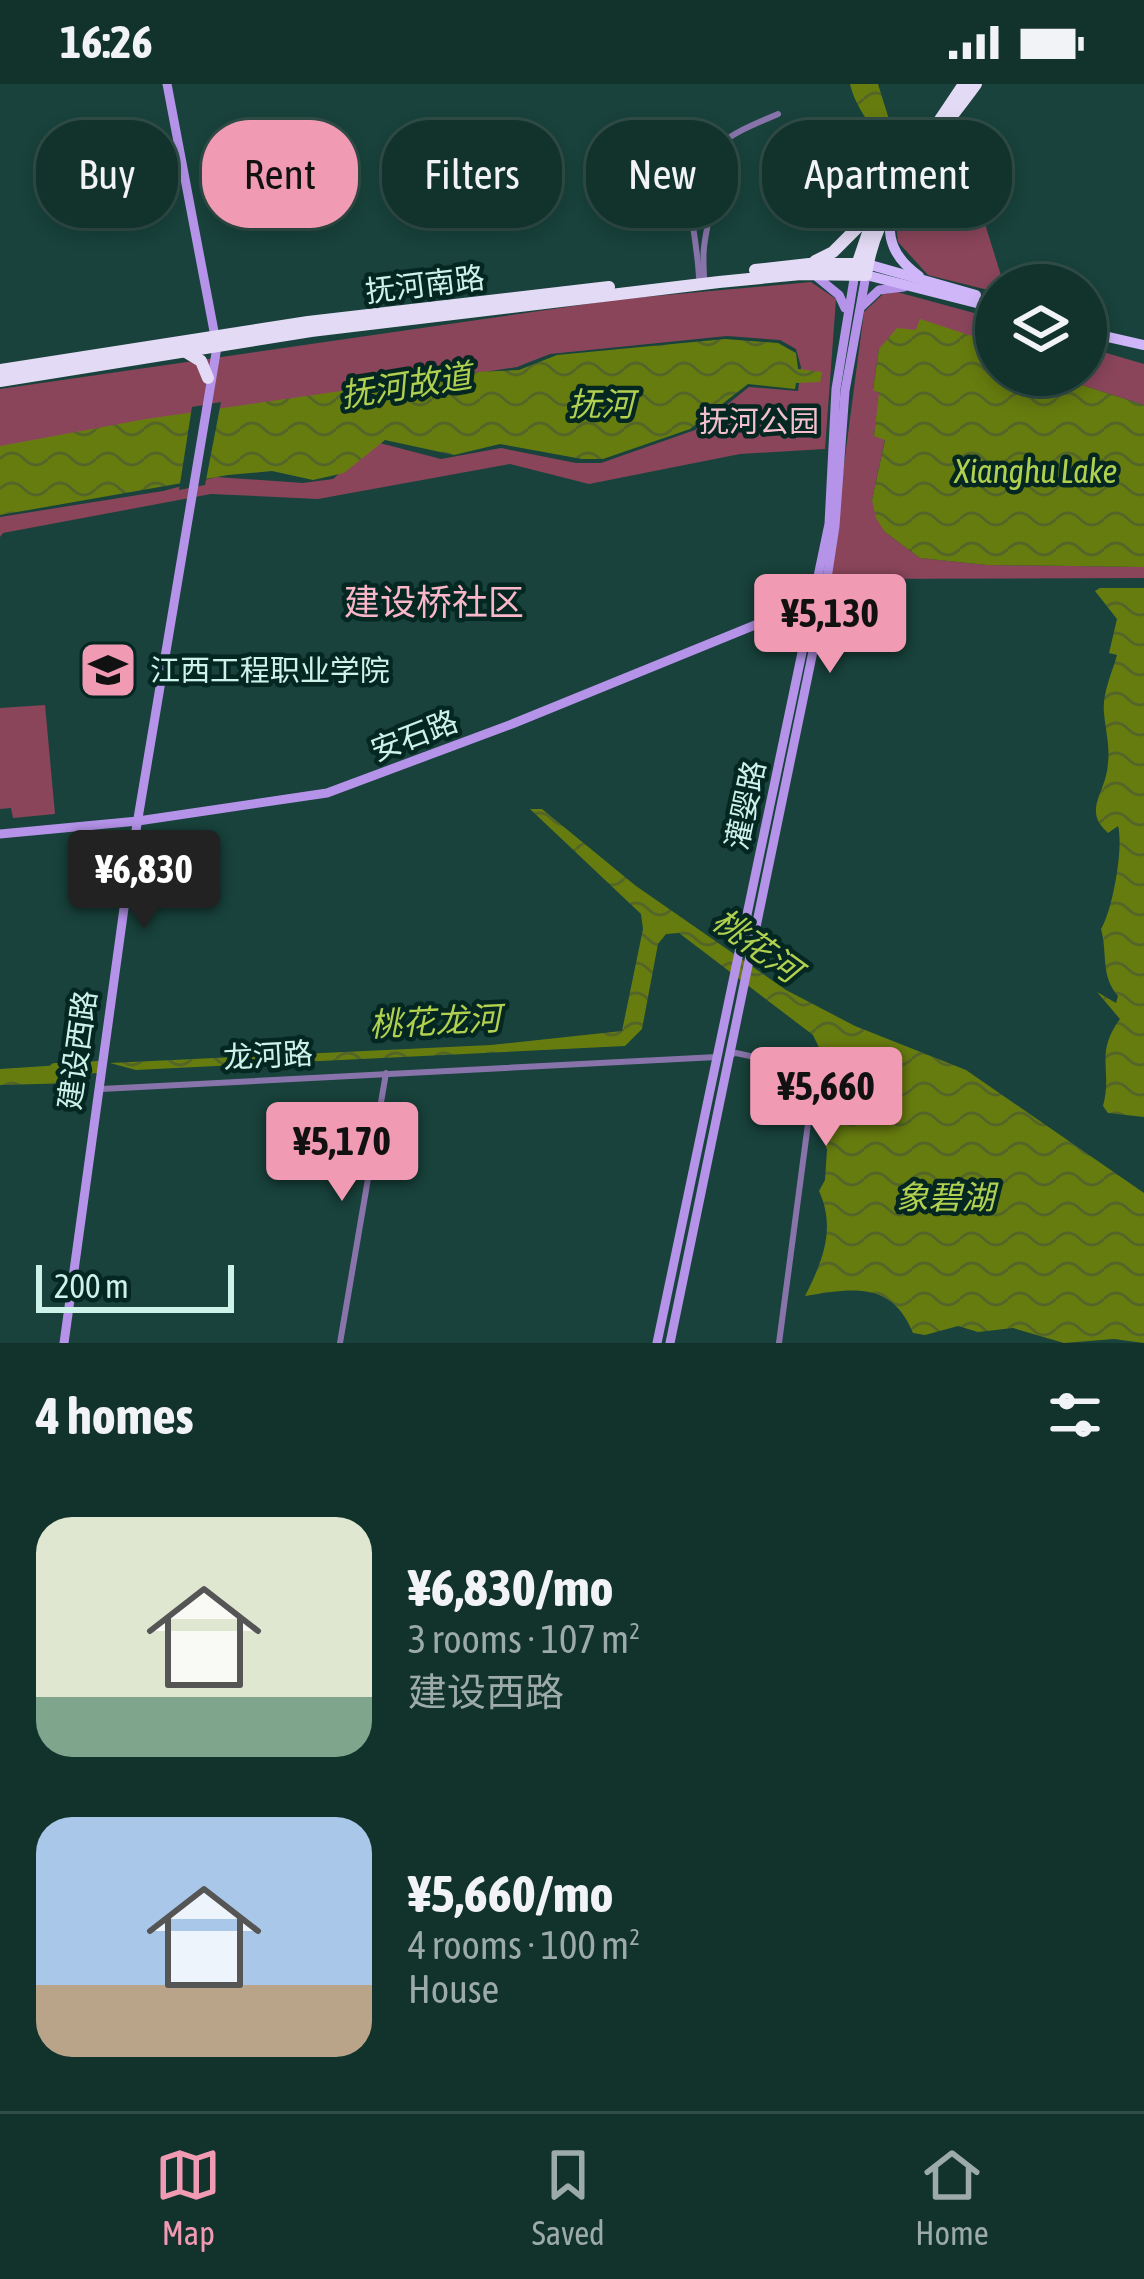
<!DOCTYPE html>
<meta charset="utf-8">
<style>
:root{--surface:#12322c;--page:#1f3e38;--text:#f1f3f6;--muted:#9caaa9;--line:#314d48;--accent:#f19ab3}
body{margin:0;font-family:"Asap Condensed","Noto Sans SC",sans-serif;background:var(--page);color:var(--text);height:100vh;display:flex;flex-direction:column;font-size:45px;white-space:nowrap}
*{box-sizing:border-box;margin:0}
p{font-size:39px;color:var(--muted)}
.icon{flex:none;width:66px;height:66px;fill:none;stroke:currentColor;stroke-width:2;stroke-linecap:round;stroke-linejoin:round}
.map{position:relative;height:1259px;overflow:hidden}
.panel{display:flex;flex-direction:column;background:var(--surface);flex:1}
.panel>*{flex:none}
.hud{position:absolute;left:36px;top:36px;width:1074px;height:108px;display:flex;gap:24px}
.tools{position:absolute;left:975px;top:180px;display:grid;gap:24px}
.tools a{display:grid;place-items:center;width:132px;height:132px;border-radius:50%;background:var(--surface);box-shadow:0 6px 18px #0003,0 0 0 3px var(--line);font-size:60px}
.scale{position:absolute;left:36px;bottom:30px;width:198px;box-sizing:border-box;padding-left:12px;border:6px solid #ccf2ea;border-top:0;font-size:33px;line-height:42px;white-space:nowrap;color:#ccf2ea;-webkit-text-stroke:9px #042722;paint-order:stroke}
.price{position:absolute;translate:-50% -102px;padding:0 27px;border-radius:12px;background:var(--accent);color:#111;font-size:39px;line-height:78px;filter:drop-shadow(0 3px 6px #0008)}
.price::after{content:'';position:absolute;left:50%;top:72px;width:36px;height:27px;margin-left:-18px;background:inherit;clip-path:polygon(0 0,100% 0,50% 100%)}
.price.on{background:#222;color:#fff}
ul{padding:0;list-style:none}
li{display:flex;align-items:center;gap:36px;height:300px;padding:0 36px}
li span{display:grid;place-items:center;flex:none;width:336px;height:240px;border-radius:36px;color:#555}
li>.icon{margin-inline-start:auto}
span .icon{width:144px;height:144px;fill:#fffc;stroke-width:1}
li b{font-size:51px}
h2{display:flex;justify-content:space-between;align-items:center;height:144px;padding:0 36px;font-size:51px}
.tag{padding:0 42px;border-radius:48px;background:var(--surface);box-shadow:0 6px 18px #0003,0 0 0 3px var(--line);font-size:42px;line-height:108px}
.tag.on{background:var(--accent);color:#111}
.status{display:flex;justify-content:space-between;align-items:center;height:84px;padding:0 60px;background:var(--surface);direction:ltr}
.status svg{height:33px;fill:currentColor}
.tabs{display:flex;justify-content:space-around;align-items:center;height:168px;border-top:3px solid var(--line);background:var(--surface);font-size:33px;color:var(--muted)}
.tabs a{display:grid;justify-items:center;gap:6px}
.tabs .on{color:var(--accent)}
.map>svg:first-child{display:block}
.green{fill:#8a455b}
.water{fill:url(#water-waves)}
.pier{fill:#18423b}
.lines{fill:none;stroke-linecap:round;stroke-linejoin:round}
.river{stroke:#677c0f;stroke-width:12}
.street{stroke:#8874aa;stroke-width:6}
.secondary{stroke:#b493e9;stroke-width:9}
.primary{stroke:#cfb6f9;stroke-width:10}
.highway{stroke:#e3daf5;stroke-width:12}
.labels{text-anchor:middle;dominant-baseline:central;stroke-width:9;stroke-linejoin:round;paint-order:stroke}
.street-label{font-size:30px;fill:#ccf2ea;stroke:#042722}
.park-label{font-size:30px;fill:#f5c0ce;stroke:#042722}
.poi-label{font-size:30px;fill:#ccf2ea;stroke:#042722;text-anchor:start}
.water-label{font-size:33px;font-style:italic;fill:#b2d050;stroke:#042722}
.quarter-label{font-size:36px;fill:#f9b7c9;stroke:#042722}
</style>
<div class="status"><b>16:26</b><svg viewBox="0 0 49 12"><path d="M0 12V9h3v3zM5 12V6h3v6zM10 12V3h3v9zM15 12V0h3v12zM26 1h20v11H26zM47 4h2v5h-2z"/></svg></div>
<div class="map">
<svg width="1144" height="1259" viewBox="0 0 1144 1259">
<defs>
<pattern id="water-waves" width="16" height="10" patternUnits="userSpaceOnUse" patternTransform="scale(3)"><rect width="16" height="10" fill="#677c0f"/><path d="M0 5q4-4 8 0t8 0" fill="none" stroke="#546528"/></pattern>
</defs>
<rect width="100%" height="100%" fill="#18423b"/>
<g class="green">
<path d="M954,40L1004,201H996V208L928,191L898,158L895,130Z"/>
<path d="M811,198L836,215L825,365L740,370L589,400L510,380L318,415L211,410L3,449L0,453V433L163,407L216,393L303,399L333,395L376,358L441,375L501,364L576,379H601L695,346L749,303L798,307L801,283L796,265L780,256L727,252L550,270L517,283L0,364V305L622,215Z"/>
<path d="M897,208L996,235V273L916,246L879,265L873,305L880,309L874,351L885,355L872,416L885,448L920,474L987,481L1144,483V494L829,495L864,228L883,210Z"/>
<path d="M1086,263L1144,280V321L1050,291H1086Z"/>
<path d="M45,621L55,730L13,734L11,724L0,725V624Z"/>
</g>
<g class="water">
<path d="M850,0H878L897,61L889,74C879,47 857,30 850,0Z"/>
<path d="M920,235L975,253V265L996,273V291H1050L1144,321V483L987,481L920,474L885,448L876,434L872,416L885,356L874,352L879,309L873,306L879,265L897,244L916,246Z"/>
<path d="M725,255L778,259L796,269L798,285L822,288L820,298L796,299L795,305L748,300L690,345L603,375H582L500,360L454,371L385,356L344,389L313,396L272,387L228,391L0,431V362L146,335L474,288L519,286L557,271Z"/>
<path d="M1100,504H1144V1033L1108,1029L1103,1022C1113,986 1094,970 1120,935L1097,908L1116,919L1118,912C1100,891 1108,870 1101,845C1112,828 1124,764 1118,742L1108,749C1101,742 1095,736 1096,724C1097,713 1105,700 1107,687C1111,663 1106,651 1104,629C1102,610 1112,589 1117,571L1109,569L1117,535L1095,507Z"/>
<path d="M530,725H542L636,802L786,906L855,942L966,986L1144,1109V1259L1114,1255L1064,1259L1013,1244L978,1248L958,1242L925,1251L913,1249C892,1197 853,1204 805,1212C823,1177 836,1144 819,1107L825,1096L827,1066L820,1039L834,1008L831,989L813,951L679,849L666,850L658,860L642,945L625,962L136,986L110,979L491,961L622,947L643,845L641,830Z"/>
<path d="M61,981L77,988V999L0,1001V985Z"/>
</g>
<path class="pier" d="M221,318L205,401L179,406L192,323Z"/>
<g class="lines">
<path class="river" d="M55,985L99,983"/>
<g class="street">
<path d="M685,83C688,121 697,156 699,193"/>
<path d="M704,192C703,172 703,164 707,145C709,134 703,118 702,106C699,59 742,46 778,30"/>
<path d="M730,971L736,969L797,982L811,1017L779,1259"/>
<path d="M101,1005L717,973"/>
<path d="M340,1259L386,989"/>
</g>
<g class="secondary">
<path d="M817,193L839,211L845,224"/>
<path d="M862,222L879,206L904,203"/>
<path d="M0,750L138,737L327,709L512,640L819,515"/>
<path d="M64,1259L129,788L217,263L167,0"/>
<path d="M657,1259L829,440L836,305L855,189"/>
<path d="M670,1259L824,514L835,442L845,307L866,191"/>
</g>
<g class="primary">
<path d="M891,126C886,155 894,174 919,192"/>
<path d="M867,180L976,211"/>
<path d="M866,191L996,224"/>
<path d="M1086,248L1144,261"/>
</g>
<g class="highway">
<path d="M815,177L833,168L872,129"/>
<path d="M856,184L872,137L964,0"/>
<path d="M755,186L809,180H867"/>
<path d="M186,268L201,277L208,294"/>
<path d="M0,286L308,238L609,203"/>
<path d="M0,297L311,247L719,198L801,190L866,191C875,119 935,57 976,0"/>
</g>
</g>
<defs>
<symbol id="university-square" viewBox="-11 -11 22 22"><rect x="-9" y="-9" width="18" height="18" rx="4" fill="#f19ab3" stroke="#042722"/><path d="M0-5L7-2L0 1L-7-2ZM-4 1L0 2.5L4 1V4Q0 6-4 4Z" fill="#111"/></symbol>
</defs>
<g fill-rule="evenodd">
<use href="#university-square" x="75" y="553" width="66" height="66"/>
</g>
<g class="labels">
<g class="street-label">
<text transform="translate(425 200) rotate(-7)">抚河南路</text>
<text transform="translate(414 651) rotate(-21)">安石路</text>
<text transform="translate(745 721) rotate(-78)">灌婴路</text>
<text transform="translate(77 966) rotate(-82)">建设西路</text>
<text transform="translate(268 971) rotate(-3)">龙河路</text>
</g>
<g class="park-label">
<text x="759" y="337">抚河公园</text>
</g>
<g class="poi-label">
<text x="150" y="586">江西工程职业学院</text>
</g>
<g class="water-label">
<text transform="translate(406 301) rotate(-9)">抚河故道</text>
<text x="601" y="320">抚河</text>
<text x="1036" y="387">Xianghu Lake</text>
<text transform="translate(757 861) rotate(36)">桃花河</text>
<text transform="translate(435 937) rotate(-3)">桃花龙河</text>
<text x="945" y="1113">象碧湖</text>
</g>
<g class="quarter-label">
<text x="434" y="518">建设桥社区</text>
</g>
</g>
</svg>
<div class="tools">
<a><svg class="icon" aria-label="layers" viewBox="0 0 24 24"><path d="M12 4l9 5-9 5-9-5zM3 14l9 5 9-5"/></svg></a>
</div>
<div class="scale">200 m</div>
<b class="price" style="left:830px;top:592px">¥5,130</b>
<b class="price on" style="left:144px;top:848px">¥6,830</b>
<b class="price" style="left:826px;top:1065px">¥5,660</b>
<b class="price" style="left:342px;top:1120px">¥5,170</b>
<div class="hud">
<a class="tag">Buy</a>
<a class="tag on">Rent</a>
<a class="tag">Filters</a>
<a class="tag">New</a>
<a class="tag">Apartment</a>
</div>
</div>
<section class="panel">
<h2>4 homes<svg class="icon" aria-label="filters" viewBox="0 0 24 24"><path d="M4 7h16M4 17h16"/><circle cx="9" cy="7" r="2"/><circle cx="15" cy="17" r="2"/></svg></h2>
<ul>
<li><span style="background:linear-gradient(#dfe7d0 75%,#7fa58c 0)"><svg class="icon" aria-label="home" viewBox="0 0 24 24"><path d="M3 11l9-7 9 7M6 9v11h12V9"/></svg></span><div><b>¥6,830/mo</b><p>3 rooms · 107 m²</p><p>建设西路</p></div></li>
<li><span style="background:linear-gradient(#a9c7e8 70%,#b9a48a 0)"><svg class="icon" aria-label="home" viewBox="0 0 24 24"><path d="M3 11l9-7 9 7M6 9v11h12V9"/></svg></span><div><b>¥5,660/mo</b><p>4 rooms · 100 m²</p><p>House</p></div></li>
</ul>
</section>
<nav class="tabs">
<a class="on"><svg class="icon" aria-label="map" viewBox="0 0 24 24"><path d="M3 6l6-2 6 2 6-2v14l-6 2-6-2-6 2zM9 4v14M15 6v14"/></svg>Map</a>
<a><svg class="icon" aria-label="saved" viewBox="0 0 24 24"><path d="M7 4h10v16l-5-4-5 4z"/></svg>Saved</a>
<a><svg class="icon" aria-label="home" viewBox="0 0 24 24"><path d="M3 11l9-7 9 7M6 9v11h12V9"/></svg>Home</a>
</nav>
